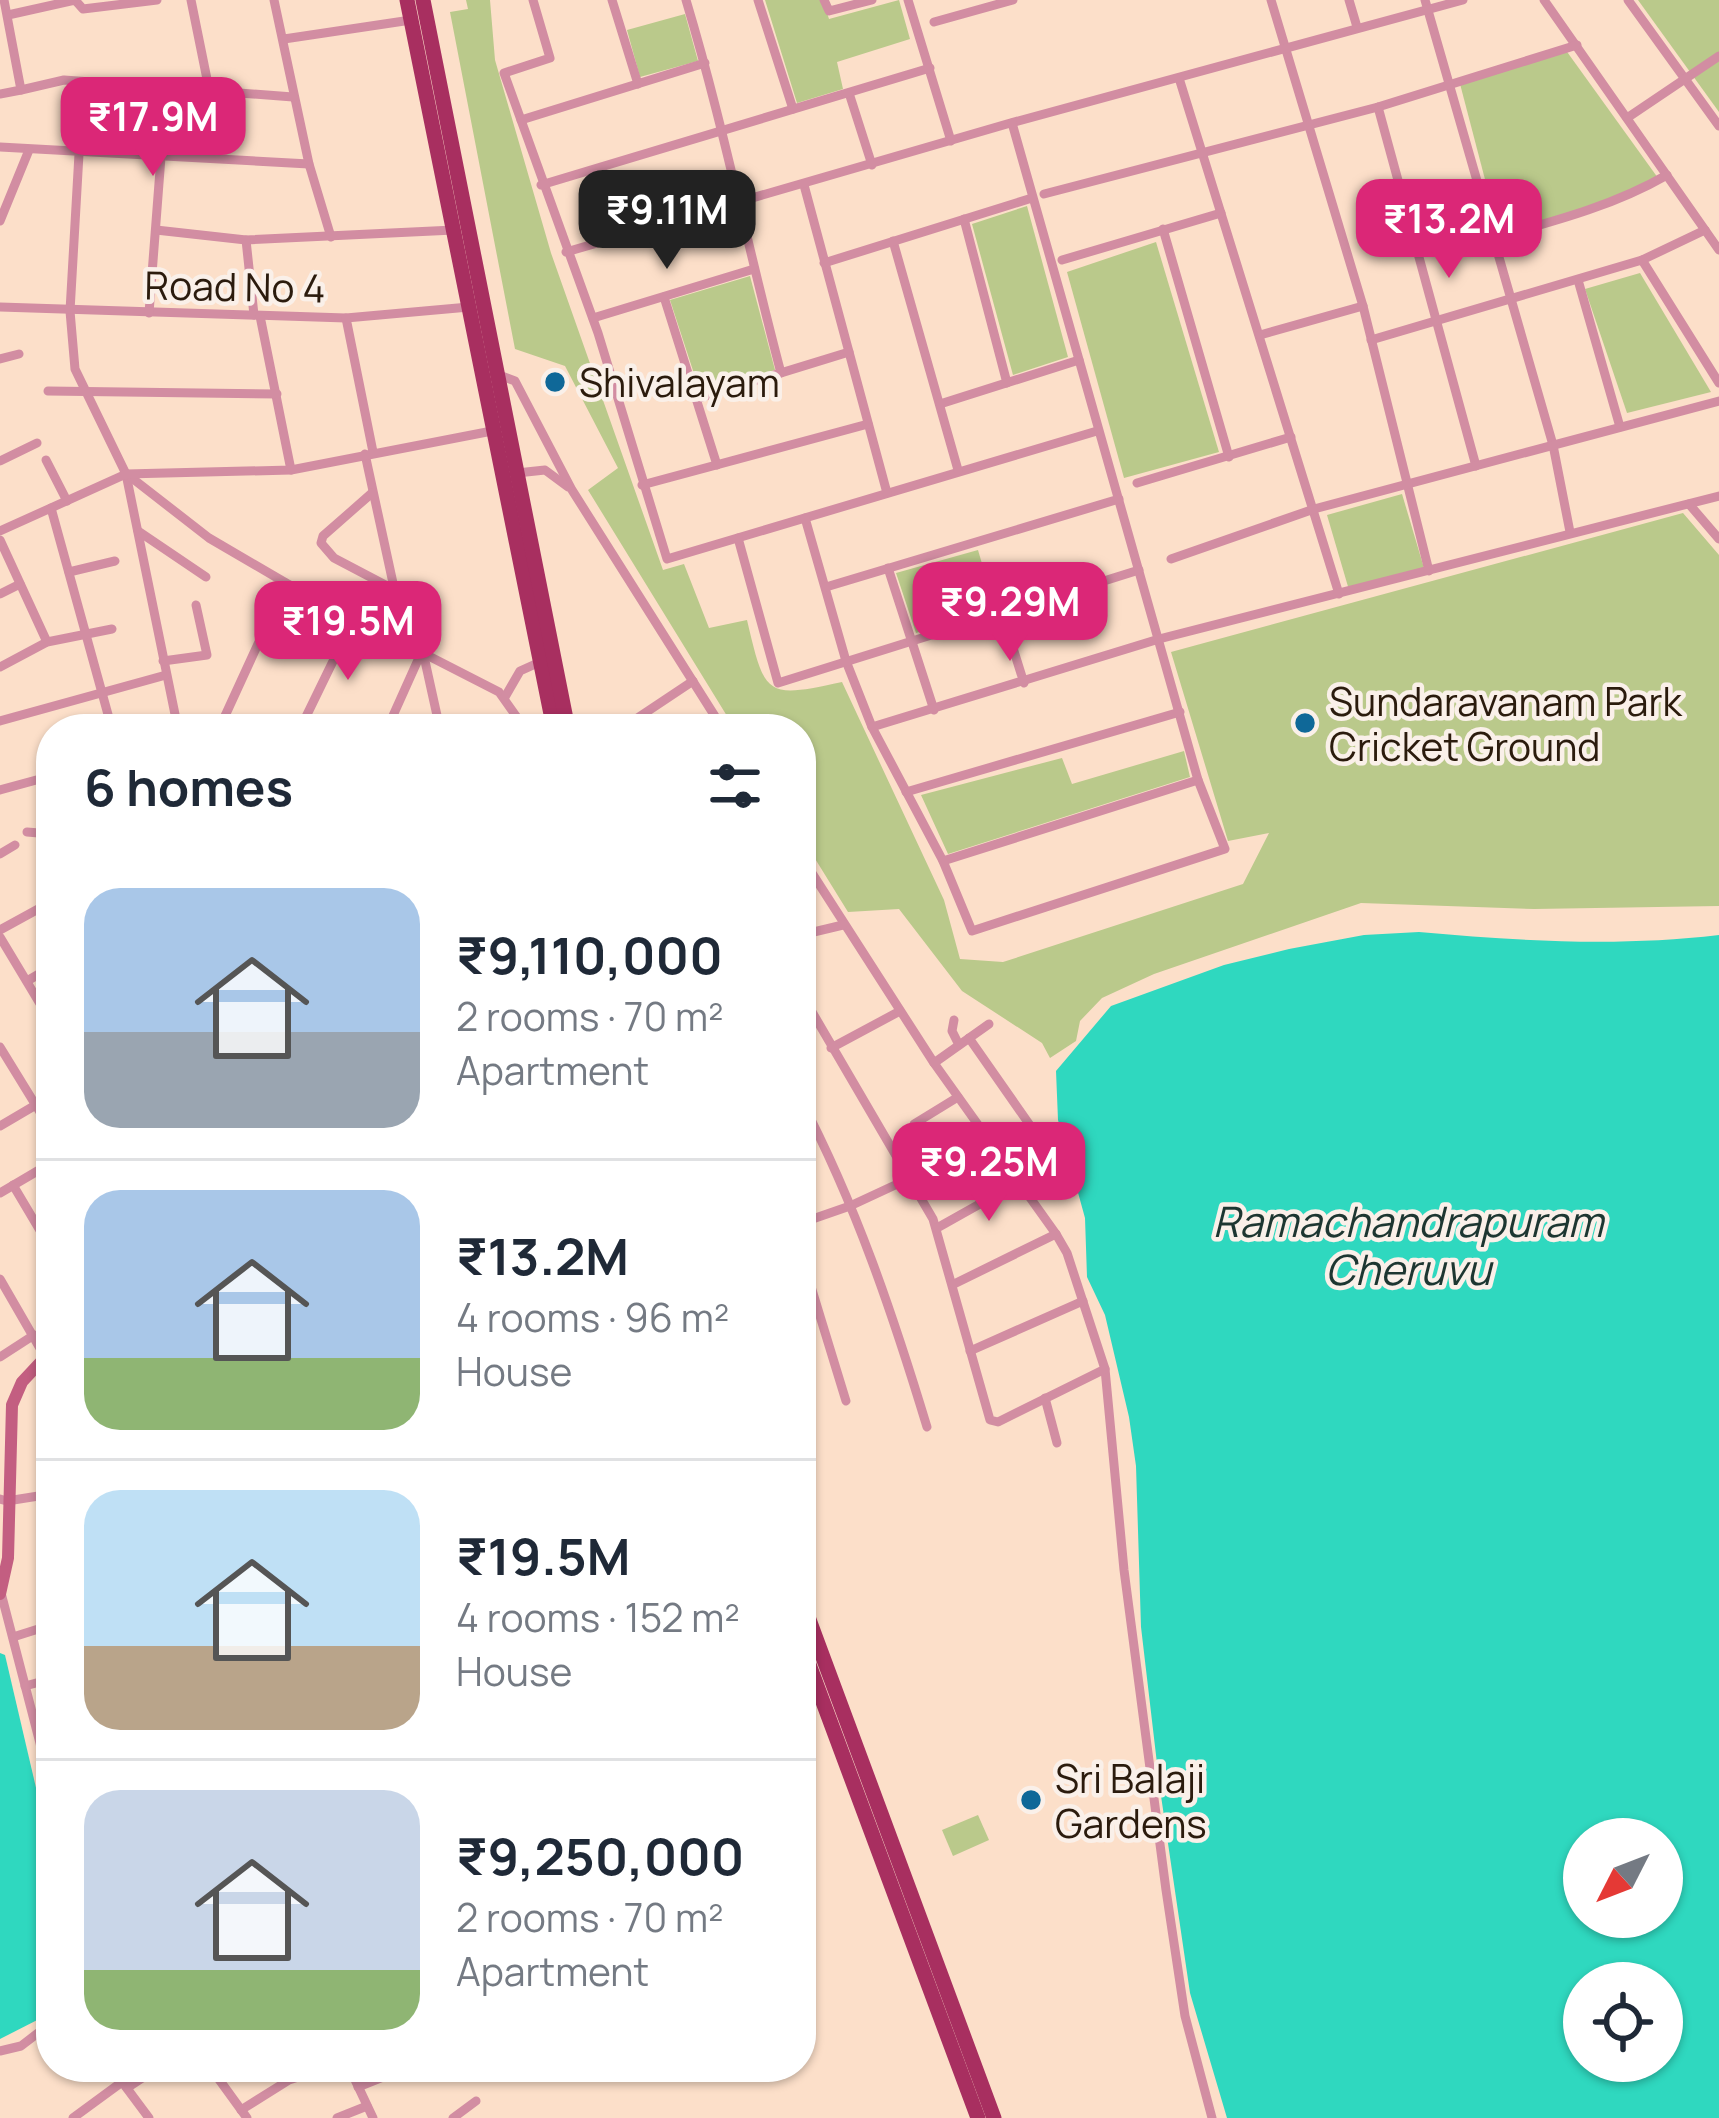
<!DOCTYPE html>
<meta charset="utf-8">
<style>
:root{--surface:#fff;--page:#f6f6f7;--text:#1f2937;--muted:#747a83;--line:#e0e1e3;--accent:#db2777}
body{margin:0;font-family:Manrope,sans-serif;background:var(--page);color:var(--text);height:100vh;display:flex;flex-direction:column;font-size:45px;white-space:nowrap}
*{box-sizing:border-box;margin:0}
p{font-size:39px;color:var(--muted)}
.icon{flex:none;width:66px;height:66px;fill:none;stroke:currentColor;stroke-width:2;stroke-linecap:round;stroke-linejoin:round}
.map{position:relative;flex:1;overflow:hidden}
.panel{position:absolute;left:36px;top:714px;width:780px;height:1368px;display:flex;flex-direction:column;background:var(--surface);border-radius:48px;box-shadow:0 3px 9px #0004}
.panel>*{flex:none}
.needle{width:78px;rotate:228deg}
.fabs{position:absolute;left:1563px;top:1818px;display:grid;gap:24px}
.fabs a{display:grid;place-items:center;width:120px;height:120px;border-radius:50%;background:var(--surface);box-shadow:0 3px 9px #0004;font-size:60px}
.price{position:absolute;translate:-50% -102px;padding:0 27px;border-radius:24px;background:var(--accent);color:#fff;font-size:39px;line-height:78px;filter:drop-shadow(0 3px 6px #0008)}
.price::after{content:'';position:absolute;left:50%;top:72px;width:36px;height:27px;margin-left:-18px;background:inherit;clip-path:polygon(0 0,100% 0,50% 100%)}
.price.active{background:#222;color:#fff}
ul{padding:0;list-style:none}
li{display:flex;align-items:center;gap:36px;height:300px;padding:0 48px}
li+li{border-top:3px solid var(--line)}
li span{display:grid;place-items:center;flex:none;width:336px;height:240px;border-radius:36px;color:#555}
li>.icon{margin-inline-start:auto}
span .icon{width:144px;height:144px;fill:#fffc;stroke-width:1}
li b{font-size:51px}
h2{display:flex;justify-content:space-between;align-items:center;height:144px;padding:0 48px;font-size:51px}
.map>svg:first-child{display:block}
.green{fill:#bac98b}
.water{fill:#2fd8bf;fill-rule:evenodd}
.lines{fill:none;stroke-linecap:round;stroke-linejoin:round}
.minor{stroke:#d28da2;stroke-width:9}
.secondary{stroke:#c35e81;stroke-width:12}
.trunk{stroke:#a82f60;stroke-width:15}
.poi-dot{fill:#0f6898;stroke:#faf0e9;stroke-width:4.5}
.labels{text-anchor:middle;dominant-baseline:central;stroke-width:9;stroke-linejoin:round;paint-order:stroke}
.street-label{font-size:39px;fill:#2b1b0d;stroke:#faf0e9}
.poi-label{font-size:39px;fill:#2b1b0d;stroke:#faf0e9;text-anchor:start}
.water-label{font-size:42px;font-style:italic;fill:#1d3631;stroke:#faf0e9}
</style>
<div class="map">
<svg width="1719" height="2118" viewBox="0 0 1719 2118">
<rect width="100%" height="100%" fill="#fcdfc9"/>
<g class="green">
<path d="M466,0H490L495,60L551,253L663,570L684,564L709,628L747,620C765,696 765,699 842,682L944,900L960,959L1003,962L1243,884L1269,833L1228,841L1171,652L1683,513L1719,555V906L1534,909L1361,903L1154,974L1102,998L1080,1021L1076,1041L1050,1058L1042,1043L962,991L899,909L848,912L801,836V729H735L588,490L618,468L565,366L515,349L450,12L468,9Z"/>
<path d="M765,0H823L829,19L899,0L910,39L837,62L843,89L797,103Z"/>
<path d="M1638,0H1719V112Z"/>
<path d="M685,14L698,61L640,77L627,30Z"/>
<path d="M1565,49L1658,178L1624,197L1499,233L1459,80Z"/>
<path d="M1027,206L1068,357L1013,375L972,224Z"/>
<path d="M1156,242L1219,452L1124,478L1067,272Z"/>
<path d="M1640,273L1711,392L1627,413L1585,289Z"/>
<path d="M750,276L775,370L700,392L670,300Z"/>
<path d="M1402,494L1424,568L1349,590L1327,515Z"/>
<path d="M978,550L995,608L916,633L896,573Z"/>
<path d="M1184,751L1190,777L948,854L921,795L1062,758L1072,784Z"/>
<path d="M978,1815L989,1840L953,1856L942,1830Z"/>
</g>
<g class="water">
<path d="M1419,932C1520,941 1618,947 1719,935V2118H1227L1190,1993L1160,1789L1141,1627L1136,1466L1129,1417L1105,1315L1087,1277L1085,1218L1058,1120L1056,1071L1111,1006L1224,965L1289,949L1364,935ZM1584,1839H1662V1917H1584ZM1584,1983H1662V2061H1584Z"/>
<path d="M0,1653L5,1655L51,1852V2013L0,2039Z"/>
</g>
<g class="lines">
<g class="minor">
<path d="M191,0L209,89"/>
<path d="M274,0L309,164L331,237"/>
<path d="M533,0L550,58L504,73L598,333L667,559L1097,431"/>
<path d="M612,0L638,84"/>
<path d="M686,0C723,123 748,249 781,373"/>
<path d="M758,0L793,109"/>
<path d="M824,0L829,11L872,0"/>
<path d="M908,0L951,141"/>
<path d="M1271,0L1363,306L1429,571"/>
<path d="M1349,0L1357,27"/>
<path d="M1425,0L1553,445L1570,532"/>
<path d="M1544,0L1719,250"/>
<path d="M1628,0L1719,126"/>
<path d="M8,15L75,0L83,9L157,0"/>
<path d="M934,22L1013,0"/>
<path d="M284,39L411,20"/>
<path d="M1179,78L1339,594"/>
<path d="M21,90L64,80L293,97"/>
<path d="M849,93L872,165"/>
<path d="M0,94L21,90L4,0"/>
<path d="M1378,107L1476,466"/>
<path d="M1627,118L1719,56"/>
<path d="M521,120L705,63"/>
<path d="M0,147L309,164"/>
<path d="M79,154L70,311L75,369L126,474L178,729"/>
<path d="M541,185L930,68"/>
<path d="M804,185L887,493"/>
<path d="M1044,194L1378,107L1577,45"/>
<path d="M964,219L1007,383"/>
<path d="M0,221L29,150"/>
<path d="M1163,229L1229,457"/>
<path d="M156,230L246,240L454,230"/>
<path d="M1494,238C1555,221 1613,206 1667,175"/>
<path d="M246,240L254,315"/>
<path d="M893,241L958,470"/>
<path d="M566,252L1007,124L1463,0"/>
<path d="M1062,260L1221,213"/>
<path d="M1642,260L1719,383"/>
<path d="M824,263L1032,198"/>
<path d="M1578,280L1620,427"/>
<path d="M664,297L717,465"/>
<path d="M0,307L346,318L469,307"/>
<path d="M149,313L161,157"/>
<path d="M260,316L291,470"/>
<path d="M346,318L373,452"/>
<path d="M593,318L754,269"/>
<path d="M1260,335L1363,306"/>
<path d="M1371,340L1642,260L1705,230"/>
<path d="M0,359L19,354"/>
<path d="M499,375L515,381L572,490L723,729"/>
<path d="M48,391L277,394"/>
<path d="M696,399L849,352"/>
<path d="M940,404L1079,360"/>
<path d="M365,454L406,643"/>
<path d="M46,460L67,501"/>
<path d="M0,461L37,443"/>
<path d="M517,473L545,470L568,487"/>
<path d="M128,475L209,538L286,583L499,692L521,723L554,728"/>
<path d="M1137,483L1291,437"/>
<path d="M642,485L868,424"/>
<path d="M372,493L323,536L321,543L334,558L393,589"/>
<path d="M1689,504L1719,539"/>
<path d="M51,508L112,729"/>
<path d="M805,518L846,661L872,727L943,861L972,931L1225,849L1198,780L1012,123"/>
<path d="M0,531L126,474L291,470L492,431"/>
<path d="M138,531L206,577"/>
<path d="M738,538L778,683L1139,570"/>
<path d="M0,540L47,642"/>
<path d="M1171,559L1314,509L1719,401"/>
<path d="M888,568L934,710"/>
<path d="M69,572L115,561"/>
<path d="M826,587L1119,499"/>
<path d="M0,594L20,584"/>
<path d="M1002,613L1024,683"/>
<path d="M423,652L440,729"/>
<path d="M163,661L207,655L196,605"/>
<path d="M0,667L47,642L112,629"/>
<path d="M505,697L520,671L540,662"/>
<path d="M0,721L166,675"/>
<path d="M872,727L1159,639L1719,496"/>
<path d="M219,729L286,583"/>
<path d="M300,729L355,616"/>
<path d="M387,729L422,651"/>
<path d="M621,729L693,681"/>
<path d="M0,790L51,776"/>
<path d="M906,792L1180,712"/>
<path d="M27,832L51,834"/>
<path d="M0,854L15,845"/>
<path d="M801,856L934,1063L1056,1234L1067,1253L1105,1369L1124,1570L1166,1890L1185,2016L1212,2118"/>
<path d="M943,861L1198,780"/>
<path d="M0,930L51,902"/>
<path d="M801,935L843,925"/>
<path d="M0,937L51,1022"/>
<path d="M27,981L51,967"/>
<path d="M801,993L933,1219L990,1420L998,1422L1105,1369"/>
<path d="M954,1020L952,1031L959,1045"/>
<path d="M969,1038L1041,1141"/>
<path d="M0,1047L51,1130"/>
<path d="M831,1048L900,1011"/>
<path d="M934,1063L989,1024"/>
<path d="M801,1100C856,1205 893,1315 927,1427"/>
<path d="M914,1124L958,1097"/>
<path d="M0,1126L51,1096"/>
<path d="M13,1185L51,1249"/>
<path d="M0,1193L51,1163"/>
<path d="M801,1223L850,1206L990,1141"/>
<path d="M937,1228L1019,1182"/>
<path d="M801,1254L846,1401"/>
<path d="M0,1279L45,1357"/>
<path d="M954,1284L1056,1234"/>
<path d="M970,1351L1083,1301"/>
<path d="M0,1357L34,1335"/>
<path d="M1045,1398L1057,1443"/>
<path d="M0,1499L7,1501L51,1494"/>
<path d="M1,1593L40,1743L51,1803"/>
<path d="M13,1637L51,1625"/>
<path d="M25,1686L51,1679"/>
<path d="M0,2051L21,2046L51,2023"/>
<path d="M111,2067L149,2118"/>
<path d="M210,2067L247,2118"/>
<path d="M349,2067L373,2118"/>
<path d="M358,2087L408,2067"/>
<path d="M127,2088L159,2067"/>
<path d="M241,2110L289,2080L329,2067"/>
<path d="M73,2118L122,2082"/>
<path d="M337,2118L367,2106"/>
<path d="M453,2118L476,2101"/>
</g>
<path class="secondary" d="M0,1594L8,1558L12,1405L22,1382L51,1351"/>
<g class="trunk">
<path d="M407,0L554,729"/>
<path d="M423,0L568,729"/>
<path d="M801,1598L994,2118"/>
<path d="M801,1643L978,2118"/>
</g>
</g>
<g class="poi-dot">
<circle cx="555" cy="382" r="12"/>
<circle cx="1305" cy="723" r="12"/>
<circle cx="1031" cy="1800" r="12"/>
</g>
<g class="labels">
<g class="street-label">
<text transform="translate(235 286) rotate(1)">Road No 4</text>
</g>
<g class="poi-label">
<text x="579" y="382">Shivalayam</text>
<text x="1329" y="701">Sundaravanam Park<tspan x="1329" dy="45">Cricket Ground</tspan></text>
<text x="1055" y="1778">Sri Balaji<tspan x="1055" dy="45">Gardens</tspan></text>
</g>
<g class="water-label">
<text x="1408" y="1221">Ramachandrapuram<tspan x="1408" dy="48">Cheruvu</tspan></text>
</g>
</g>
</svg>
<div class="fabs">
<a><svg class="needle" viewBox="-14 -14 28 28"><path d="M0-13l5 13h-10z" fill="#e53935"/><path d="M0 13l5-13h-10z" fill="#747a83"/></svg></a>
<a><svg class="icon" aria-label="locate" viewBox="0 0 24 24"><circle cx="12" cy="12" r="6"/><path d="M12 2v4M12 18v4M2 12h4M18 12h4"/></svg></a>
</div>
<b class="price" style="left:153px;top:179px">₹17.9M</b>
<b class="price active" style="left:667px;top:272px">₹9.11M</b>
<b class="price" style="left:1449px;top:281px">₹13.2M</b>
<b class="price" style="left:1010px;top:664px">₹9.29M</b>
<b class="price" style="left:348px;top:683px">₹19.5M</b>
<b class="price" style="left:989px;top:1224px">₹9.25M</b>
<section class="panel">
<h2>6 homes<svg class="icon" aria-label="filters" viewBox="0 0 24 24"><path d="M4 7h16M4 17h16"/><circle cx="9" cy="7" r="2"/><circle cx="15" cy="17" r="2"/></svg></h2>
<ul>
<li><span style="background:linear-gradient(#a9c7e8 60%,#9aa5b1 0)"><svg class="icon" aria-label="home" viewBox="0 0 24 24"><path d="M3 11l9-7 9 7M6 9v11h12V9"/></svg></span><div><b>₹9,110,000</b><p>2 rooms · 70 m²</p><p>Apartment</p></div></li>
<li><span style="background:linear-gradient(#a9c7e8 70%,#8fb573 0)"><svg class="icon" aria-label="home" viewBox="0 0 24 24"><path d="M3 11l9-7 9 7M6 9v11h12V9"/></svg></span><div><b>₹13.2M</b><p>4 rooms · 96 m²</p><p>House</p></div></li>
<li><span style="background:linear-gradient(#bfe0f5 65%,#b9a48a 0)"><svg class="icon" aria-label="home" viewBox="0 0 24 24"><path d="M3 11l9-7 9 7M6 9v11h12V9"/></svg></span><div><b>₹19.5M</b><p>4 rooms · 152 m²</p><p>House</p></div></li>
<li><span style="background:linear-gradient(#c9d6e8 75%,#8fb573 0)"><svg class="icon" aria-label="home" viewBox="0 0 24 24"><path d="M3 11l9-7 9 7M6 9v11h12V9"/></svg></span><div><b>₹9,250,000</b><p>2 rooms · 70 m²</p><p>Apartment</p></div></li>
</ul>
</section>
</div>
